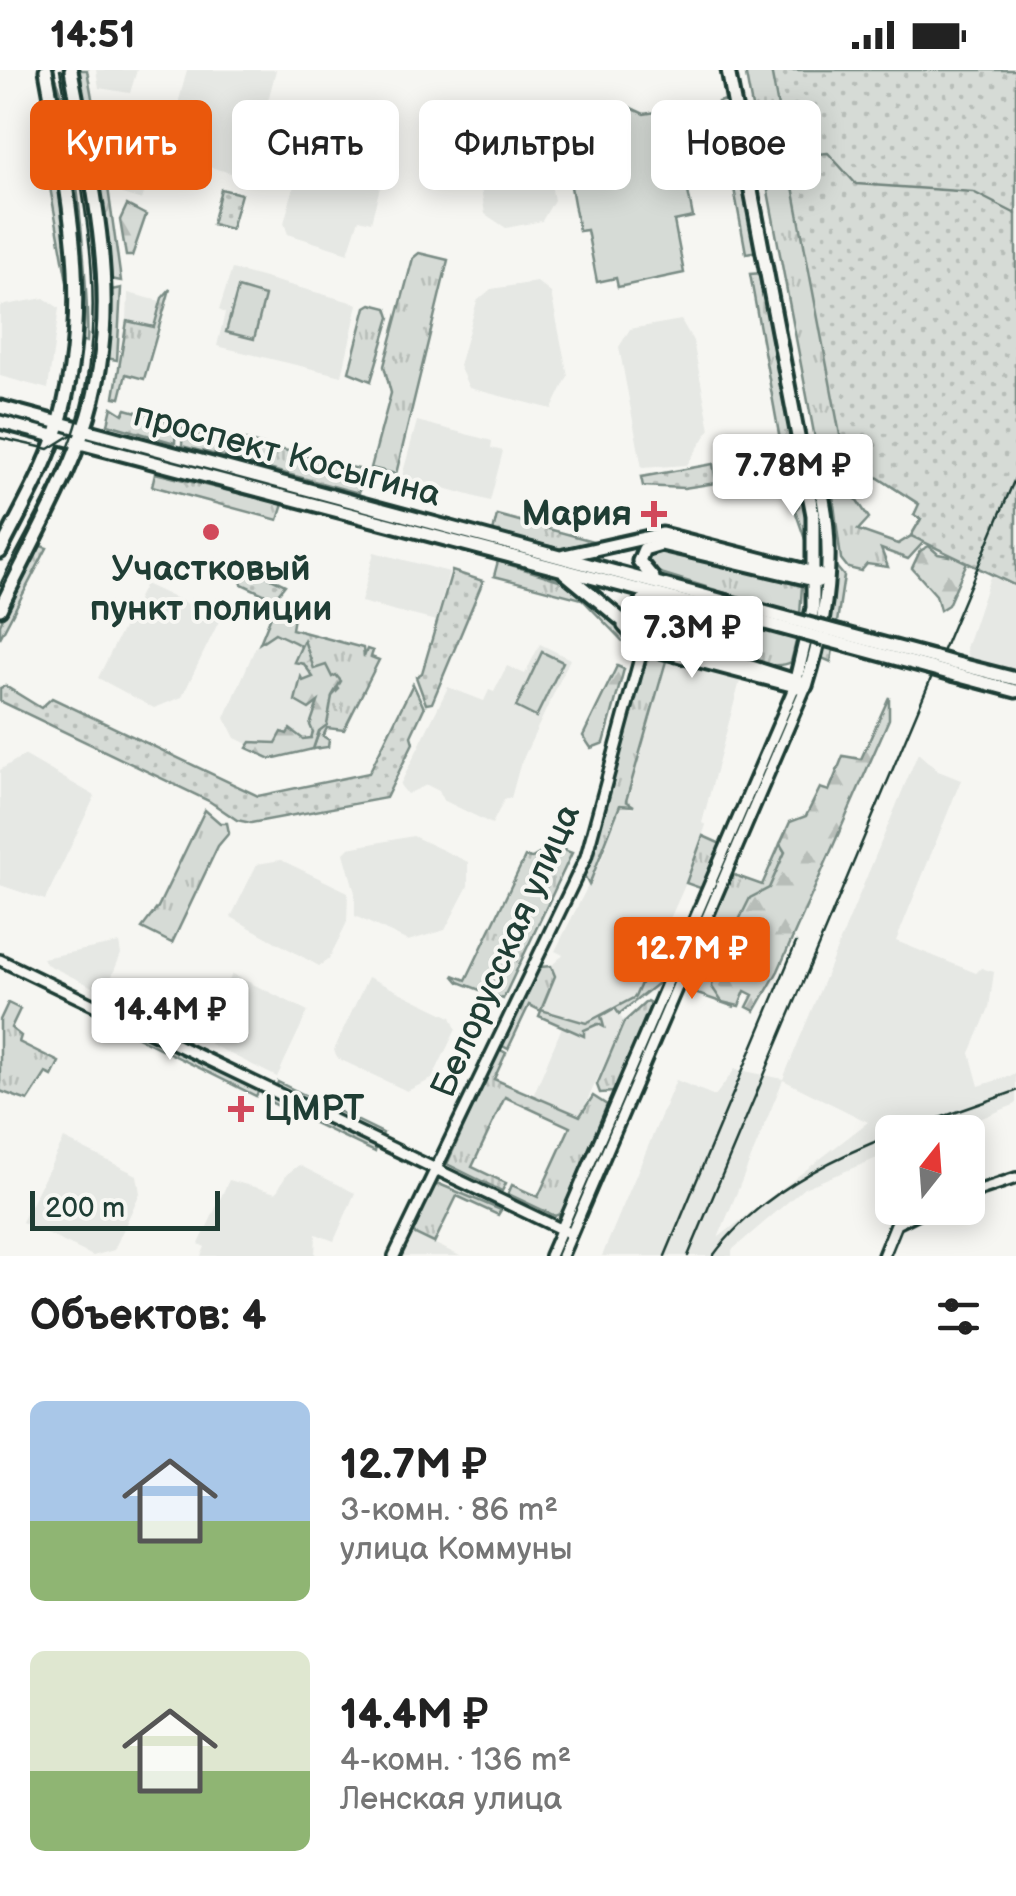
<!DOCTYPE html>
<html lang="ru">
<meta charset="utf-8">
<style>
:root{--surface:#fff;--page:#f6f6f6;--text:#222;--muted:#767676;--accent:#ea580c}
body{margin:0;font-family:"Balsamiq Sans",sans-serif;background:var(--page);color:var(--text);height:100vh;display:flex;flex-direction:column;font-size:38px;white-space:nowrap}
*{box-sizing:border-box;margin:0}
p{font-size:32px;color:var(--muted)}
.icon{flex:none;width:55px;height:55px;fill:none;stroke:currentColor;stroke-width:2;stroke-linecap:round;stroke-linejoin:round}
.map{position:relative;height:1186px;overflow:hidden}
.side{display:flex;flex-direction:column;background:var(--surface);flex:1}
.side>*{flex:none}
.hud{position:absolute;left:30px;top:30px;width:958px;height:90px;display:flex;gap:20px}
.needle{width:65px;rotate:17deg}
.fabs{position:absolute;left:875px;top:1045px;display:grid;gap:20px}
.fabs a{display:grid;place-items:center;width:110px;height:110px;border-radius:15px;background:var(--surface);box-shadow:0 5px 25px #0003;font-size:50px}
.scale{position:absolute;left:30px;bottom:25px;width:190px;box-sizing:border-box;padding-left:10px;border:5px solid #1f3d34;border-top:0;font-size:28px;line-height:35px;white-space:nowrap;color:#1f3d34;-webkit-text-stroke:8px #f6f6f2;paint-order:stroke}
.price{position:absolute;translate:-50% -85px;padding:0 22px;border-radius:10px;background:#fff;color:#222;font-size:32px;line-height:65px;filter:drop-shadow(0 2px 5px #0008)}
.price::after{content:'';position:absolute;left:50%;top:60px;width:30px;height:22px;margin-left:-15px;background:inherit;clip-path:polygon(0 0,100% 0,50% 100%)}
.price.on{background:var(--accent);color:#fff}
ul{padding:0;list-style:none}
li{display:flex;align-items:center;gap:30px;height:250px;padding:0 30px}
li span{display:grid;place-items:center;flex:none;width:280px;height:200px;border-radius:15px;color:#555}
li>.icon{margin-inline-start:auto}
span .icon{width:120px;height:120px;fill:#fffc;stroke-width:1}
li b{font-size:42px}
h2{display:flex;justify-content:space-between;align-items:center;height:120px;padding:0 30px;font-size:42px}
.pill{padding:0 35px;border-radius:15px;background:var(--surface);box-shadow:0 5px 25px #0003;font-size:35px;line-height:90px}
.pill.on{background:var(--accent);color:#fff}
.status{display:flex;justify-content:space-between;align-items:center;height:70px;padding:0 50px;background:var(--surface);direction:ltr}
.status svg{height:28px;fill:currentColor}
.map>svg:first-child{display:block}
.built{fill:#e6e8e4;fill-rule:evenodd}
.grass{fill:url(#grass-tufts);stroke:#7a8c85;stroke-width:2.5}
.forest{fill:url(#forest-firs);stroke:#7a8c85;stroke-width:2.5}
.park{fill:url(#park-dots);stroke:#7a8c85;stroke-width:2.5}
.garden{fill:#d6dbd6;stroke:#7a8c85;stroke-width:2.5}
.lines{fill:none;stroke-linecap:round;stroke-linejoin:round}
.stream{stroke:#72847d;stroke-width:2.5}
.minor-casing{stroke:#1f3d34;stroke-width:16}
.major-casing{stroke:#1f3d34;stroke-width:19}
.minor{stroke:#f6f6f2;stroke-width:9}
.major{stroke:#f6f6f2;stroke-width:11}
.tram{stroke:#1f3d34;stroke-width:2.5}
.rail{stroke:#1f3d34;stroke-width:2.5}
.major-bridge-casing{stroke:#1f3d34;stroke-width:19;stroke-linecap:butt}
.major-bridge{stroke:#f6f6f2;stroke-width:11}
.poi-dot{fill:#d1495b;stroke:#f6f6f2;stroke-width:4}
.labels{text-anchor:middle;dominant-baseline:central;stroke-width:8;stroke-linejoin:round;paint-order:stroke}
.street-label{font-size:35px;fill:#1f3d34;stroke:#f6f6f2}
.poi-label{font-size:35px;font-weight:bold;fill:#1f3d34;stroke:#f6f6f2;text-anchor:end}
</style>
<div class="status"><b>14:51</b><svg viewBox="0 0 49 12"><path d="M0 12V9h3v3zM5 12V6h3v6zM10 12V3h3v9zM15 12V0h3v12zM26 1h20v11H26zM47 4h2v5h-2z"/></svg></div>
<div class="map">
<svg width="1016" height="1186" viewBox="0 0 1016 1186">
<defs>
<pattern id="grass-tufts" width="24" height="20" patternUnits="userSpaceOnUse" patternTransform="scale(2.5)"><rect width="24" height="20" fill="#d6dbd6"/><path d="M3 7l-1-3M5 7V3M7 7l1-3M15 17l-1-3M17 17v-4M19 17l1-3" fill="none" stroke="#b7bdb8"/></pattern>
<pattern id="forest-firs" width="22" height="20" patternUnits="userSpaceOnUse" patternTransform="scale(2.5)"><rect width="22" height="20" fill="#d6dbd6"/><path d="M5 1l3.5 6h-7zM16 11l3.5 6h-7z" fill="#b7bdb8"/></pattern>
<pattern id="park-dots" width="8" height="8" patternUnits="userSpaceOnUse" patternTransform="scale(2.5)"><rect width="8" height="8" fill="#d6dbd6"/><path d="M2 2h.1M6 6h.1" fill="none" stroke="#b7bdb8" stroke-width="1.8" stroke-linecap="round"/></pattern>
</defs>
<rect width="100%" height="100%" fill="#f6f6f2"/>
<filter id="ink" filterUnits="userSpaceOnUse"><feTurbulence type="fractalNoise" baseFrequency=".01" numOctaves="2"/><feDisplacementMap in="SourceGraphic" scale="20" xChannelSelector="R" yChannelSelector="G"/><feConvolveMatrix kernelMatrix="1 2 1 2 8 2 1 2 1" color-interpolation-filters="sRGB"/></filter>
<g filter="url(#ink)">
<g class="built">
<path d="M96,0H137L130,23L99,18Z"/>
<path d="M187,0H276L248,108L186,90L171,61Z"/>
<path d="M315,55L390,78L371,152L359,149L348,183L288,164L284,153L310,57Z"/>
<path d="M527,77L545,84L554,130L542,151L506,158L485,144L477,92L483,85Z"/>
<path d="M126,93L151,100L142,130L122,124L120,99Z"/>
<path d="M232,199L358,234L342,306L217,276L225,243L219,240Z"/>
<path d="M537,212L551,223L568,306L552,339L469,318L459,296L477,231L491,219Z"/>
<path d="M128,223L160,231L153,257L127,250Z"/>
<path d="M44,228L59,238L48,319L0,306V236Z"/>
<path d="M681,250L693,271L710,359L687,395L642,398L619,277L630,259Z"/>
<path d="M417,351L492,371L491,378L503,381L490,431L402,406Z"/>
<path d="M374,482L449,502L436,551L361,532Z"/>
<path d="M991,504L1016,516V622L991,618L970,599L966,578Z"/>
<path d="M145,514L220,549L182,627L154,638L98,608Z"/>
<path d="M275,558L330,581L322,665L310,678L272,686L235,668L225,648L256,576Z"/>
<path d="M540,574L570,589L520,695L511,728H505L492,754L443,730L439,721L427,715L407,724L400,715L448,617L484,631L489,620L494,622L507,596L525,604Z"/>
<path d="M666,591L740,611L702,753L706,755L686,813L635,927L619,944L624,952L580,1046L533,1026L562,957L585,966L584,961L599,954L604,957V952L601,946L586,953L540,940L555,906L551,896L563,885L555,881L601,790L620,735L634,739L626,731Z"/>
<path d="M918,683L938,701L961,710L896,871L976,903L981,898L994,902L989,938L970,983L979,1016L1016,1004V1034L948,1062H892V1082L804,1118L732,1180V1186H602L676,1010L715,1026L735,999L783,1009ZM783,1010L868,1052L719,1167V1166Z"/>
<path d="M24,685L95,726L45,830L0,815V700Z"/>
<path d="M413,766L468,792V816L445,860L408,871L355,846V823L344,783L349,778Z"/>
<path d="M281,790L348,822L347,852L329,889L319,896L231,847L257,794Z"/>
<path d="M119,873L121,884L105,923L46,894L43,888Z"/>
<path d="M232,904L308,941L277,1007L210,974L232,928L223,923Z"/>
<path d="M368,907L451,947L456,959L432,1009L407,1021L337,988L334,980Z"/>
<path d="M64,1069L137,1105L140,1123L114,1180L93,1186L22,1152Z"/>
<path d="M299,1095L355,1123L334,1171L316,1164L315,1186H201L205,1177L199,1174L229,1110L276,1123L287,1104Z"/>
<path d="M413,1163L460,1186H402Z"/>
</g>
<g class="grass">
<path d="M51,0C73,23 90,230 87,272L83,271C92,180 68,89 51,0Z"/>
<path d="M62,0L97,187L98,250L88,320L96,250L95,188Z"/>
<path d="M78,0H87L102,83H93Z"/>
<path d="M745,0H779L887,397L943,451L908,489L881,479L888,497L867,494L861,501L848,498L841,489L832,418L846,414L869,448L858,460L898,474L911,466L921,449L914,445L920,435L871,403L829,405L821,400Z"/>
<path d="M729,29L758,181L746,183L718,32Z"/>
<path d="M40,62L50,63L73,215L68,217Z"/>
<path d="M104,89L121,211L110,209L95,94Z"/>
<path d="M419,183L448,190L396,404L371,398L391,323L384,296L413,188Z"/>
<path d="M762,203L795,382L783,386L750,204Z"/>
<path d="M121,218L117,290L106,288L111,220Z"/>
<path d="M170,219L144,309L126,304L120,328L114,327L127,251L154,257L162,228Z"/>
<path d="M371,234L387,238L390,247L371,311L349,302L366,237Z"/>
<path d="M112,337L123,344L126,339L176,353L175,373L108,354Z"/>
<path d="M183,354L362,400L359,423L182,376Z"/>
<path d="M789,393L798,394L810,484L795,440L799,436Z"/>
<path d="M155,403L283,434L278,450L152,416Z"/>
<path d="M497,445L600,473L663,459L575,480H565L493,462Z"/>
<path d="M38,475L47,478L0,568V554Z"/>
<path d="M659,480L689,484L802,516L799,559L791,592C769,606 667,568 644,554L641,539L654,535L748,560L758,533L651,500L644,491L648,483Z"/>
<path d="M498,491L572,514L633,572L636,585L582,529L494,506Z"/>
<path d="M834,494L844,506L831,592L822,588Z"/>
<path d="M273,541L294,547L292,559L363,578L364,587L367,579L373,581L371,587L379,590L344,660L327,658L323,666L329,670L328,677L313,679L332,626L339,619L323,597L314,600C301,570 305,578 275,563L260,573Z"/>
<path d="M651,587L666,591L626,731L634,736L620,735L589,815L583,803L644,591Z"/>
<path d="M205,740L220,753H227L229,763L218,776L172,873L142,858L158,837Z"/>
<path d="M703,766L721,774L703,819L686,813Z"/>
<path d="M780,774L785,782L723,932L735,937L686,920L730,808L734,805L762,815Z"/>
<path d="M553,776L572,783L503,929L459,912L453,905L466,910L525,787L532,788Z"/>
<path d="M665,859L679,870L662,910L619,944L615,938L601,946L604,957L598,954L584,960V966L539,946L541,941L529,935L508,979L501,975L540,897L551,896L555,906L541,940L586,953L635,927Z"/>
<path d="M647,931L652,934L614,1022L600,1023L597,1015L624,952Z"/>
<path d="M8,933L20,939L11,958L21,966L19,972L59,992L52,1006L46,1003L28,1031L0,1021V950Z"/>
<path d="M126,956L259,1020L256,1026L121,959Z"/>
<path d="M499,979L506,983L494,1009L580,1046L593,1026L607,1035L562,1143L555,1146L508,1124L512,1115L538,1127L570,1057L505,1027L472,1097L506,1113L502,1121L447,1094Z"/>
<path d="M278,1012L383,1063L381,1068L276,1018Z"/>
<path d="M271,1026L376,1076L375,1082L268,1031Z"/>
<path d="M439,1114L501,1140L498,1145L457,1126L434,1173L413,1163L432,1117Z"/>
</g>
<g class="forest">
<path d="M127,135L146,145L132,186H126L120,150Z"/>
<path d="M984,454L948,535L940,540L936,525L912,498L920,481L929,476L938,484L949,486V474Z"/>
<path d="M304,570L314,599L326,595L332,607L336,605L341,611L332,626L327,655L319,661L313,679L271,689L247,678L251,672L276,673L282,662L287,664L290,659L303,669L311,668L313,662L310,655L318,632L309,639L295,631L301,607L303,611L313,607L304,594L294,592Z"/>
<path d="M617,596L624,599L604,673L591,678L583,666Z"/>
<path d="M889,627V649L778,901L755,941L747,937L753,925L745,921L739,936L722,932L712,917L714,901L750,828L769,818L785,782L780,774L790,752L806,746L820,718L829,721L843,686L861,689Z"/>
</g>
<g class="park">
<path d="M771,0H1016V516L911,466L921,449L914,445L919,434L871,403L858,407L847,402Z"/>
<path d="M221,119L241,124L231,159L212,154Z"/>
<path d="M713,394L716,413L684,418L643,416L641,407Z"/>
<path d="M246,495L264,500L263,504L285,515L274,529L242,514L240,506Z"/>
<path d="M452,501L483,511L432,633L426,634L416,607L422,603Z"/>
<path d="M413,614L424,638L411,666L413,673L386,728L251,753L237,750L209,731L0,631V618L5,616L41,638L52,628L258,726L369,703Z"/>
</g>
<g class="garden">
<path d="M629,37L644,44L656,42L662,68L677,65L693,147L674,151L684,203L618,217L616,208L597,212L587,160L579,161L559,50Z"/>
<path d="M238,218L265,226L254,269L226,262Z"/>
<path d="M542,582L563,592L536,647L516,637Z"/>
</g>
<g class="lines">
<path class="stream" d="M804,85L828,83L856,114L973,122L1016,144"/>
<defs>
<g id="minor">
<path d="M0,890L571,1164"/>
<path d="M968,1124L1016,1108"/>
<path d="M394,1186L586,787L640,588L639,574L623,556"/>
<path d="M550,1186L794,618"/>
<path d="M562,1186L806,616"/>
<path d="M883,1186L896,1154L928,1138"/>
</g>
<g id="major">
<path d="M728,0L813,445V538L794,618"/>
<path d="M0,337L757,540"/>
<path d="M0,352L754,550"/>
<path d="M0,482C19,444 42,405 56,364C95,241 68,123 46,0"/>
<path d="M564,486L662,464L818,504"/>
<path d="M565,503L658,580L799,617"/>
<path d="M653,508L639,491L644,479L661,474L818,511"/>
<path d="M661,529L642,531L635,541L637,553L650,565L802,613"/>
<path d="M0,539C28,481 62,421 84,360C126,240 93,120 71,0"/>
<path d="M827,559L936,588"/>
<path d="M824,569L931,598"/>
<path d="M957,594L1016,609"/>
<path d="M956,605L1016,621"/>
<path d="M806,616C825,556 835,492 823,429C819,411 810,394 807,376"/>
</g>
</defs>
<use href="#minor" class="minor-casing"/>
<use href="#major" class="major-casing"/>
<use href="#minor" class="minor"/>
<use href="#major" class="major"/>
<g class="tram">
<path d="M0,368L49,379L73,364"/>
<path d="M0,515C24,465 61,407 76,356C112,236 82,119 60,0"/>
</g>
<g class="rail">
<path d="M900,1062L1016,1021"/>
<path d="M665,1186L796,873"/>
<path d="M688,1186L1016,406"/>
<path d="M713,1186C755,1128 827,1090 892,1065"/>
</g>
<defs>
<g id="major-bridge">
<path d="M757,540L827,559"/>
<path d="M754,550L824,569"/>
<path d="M936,588L957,594"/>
<path d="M931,598L956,605"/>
</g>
</defs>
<use href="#major-bridge" class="major-bridge-casing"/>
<use href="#major-bridge" class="major-bridge"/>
</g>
</g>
<g class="poi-dot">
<path d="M649 429h10v10h10v10h-10v10h-10v-10h-10v-10h10z"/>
<circle cx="211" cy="462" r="10"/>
<path d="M236 1024h10v10h10v10h-10v10h-10v-10h-10v-10h10z"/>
</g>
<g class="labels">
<g class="street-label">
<text transform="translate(287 385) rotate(15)">проспект Косыгина</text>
<text transform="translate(506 881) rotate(-66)">Белорусская улица</text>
</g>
<g class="poi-label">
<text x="632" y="444">Мария</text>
<text x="211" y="499" text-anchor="middle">Участковый<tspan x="211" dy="40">пункт полиции</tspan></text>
<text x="264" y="1039" text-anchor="start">ЦМРТ</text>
</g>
</g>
</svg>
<div class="fabs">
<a><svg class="needle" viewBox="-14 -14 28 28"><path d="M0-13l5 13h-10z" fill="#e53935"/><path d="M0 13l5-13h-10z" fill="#767676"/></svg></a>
</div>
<div class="scale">200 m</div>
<b class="price" style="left:793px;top:449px">7.78M ₽</b>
<b class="price" style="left:692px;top:611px">7.3M ₽</b>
<b class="price on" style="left:692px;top:932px">12.7M ₽</b>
<b class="price" style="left:170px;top:993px">14.4M ₽</b>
<div class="hud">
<a class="pill on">Купить</a>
<a class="pill">Снять</a>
<a class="pill">Фильтры</a>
<a class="pill">Новое</a>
</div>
</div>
<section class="side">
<h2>Объектов: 4<svg class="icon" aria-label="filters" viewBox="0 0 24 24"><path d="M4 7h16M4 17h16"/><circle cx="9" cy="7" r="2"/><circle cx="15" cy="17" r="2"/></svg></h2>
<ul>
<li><span style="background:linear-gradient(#a9c7e8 60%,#8fb573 0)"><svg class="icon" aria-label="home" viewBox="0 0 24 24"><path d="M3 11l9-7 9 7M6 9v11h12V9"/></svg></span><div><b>12.7M ₽</b><p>3-комн. · 86 m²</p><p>улица Коммуны</p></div></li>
<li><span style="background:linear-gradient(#dfe7d0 60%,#8fb573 0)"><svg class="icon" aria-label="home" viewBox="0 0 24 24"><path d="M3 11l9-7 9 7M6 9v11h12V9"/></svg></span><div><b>14.4M ₽</b><p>4-комн. · 136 m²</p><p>Ленская улица</p></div></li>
</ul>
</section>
